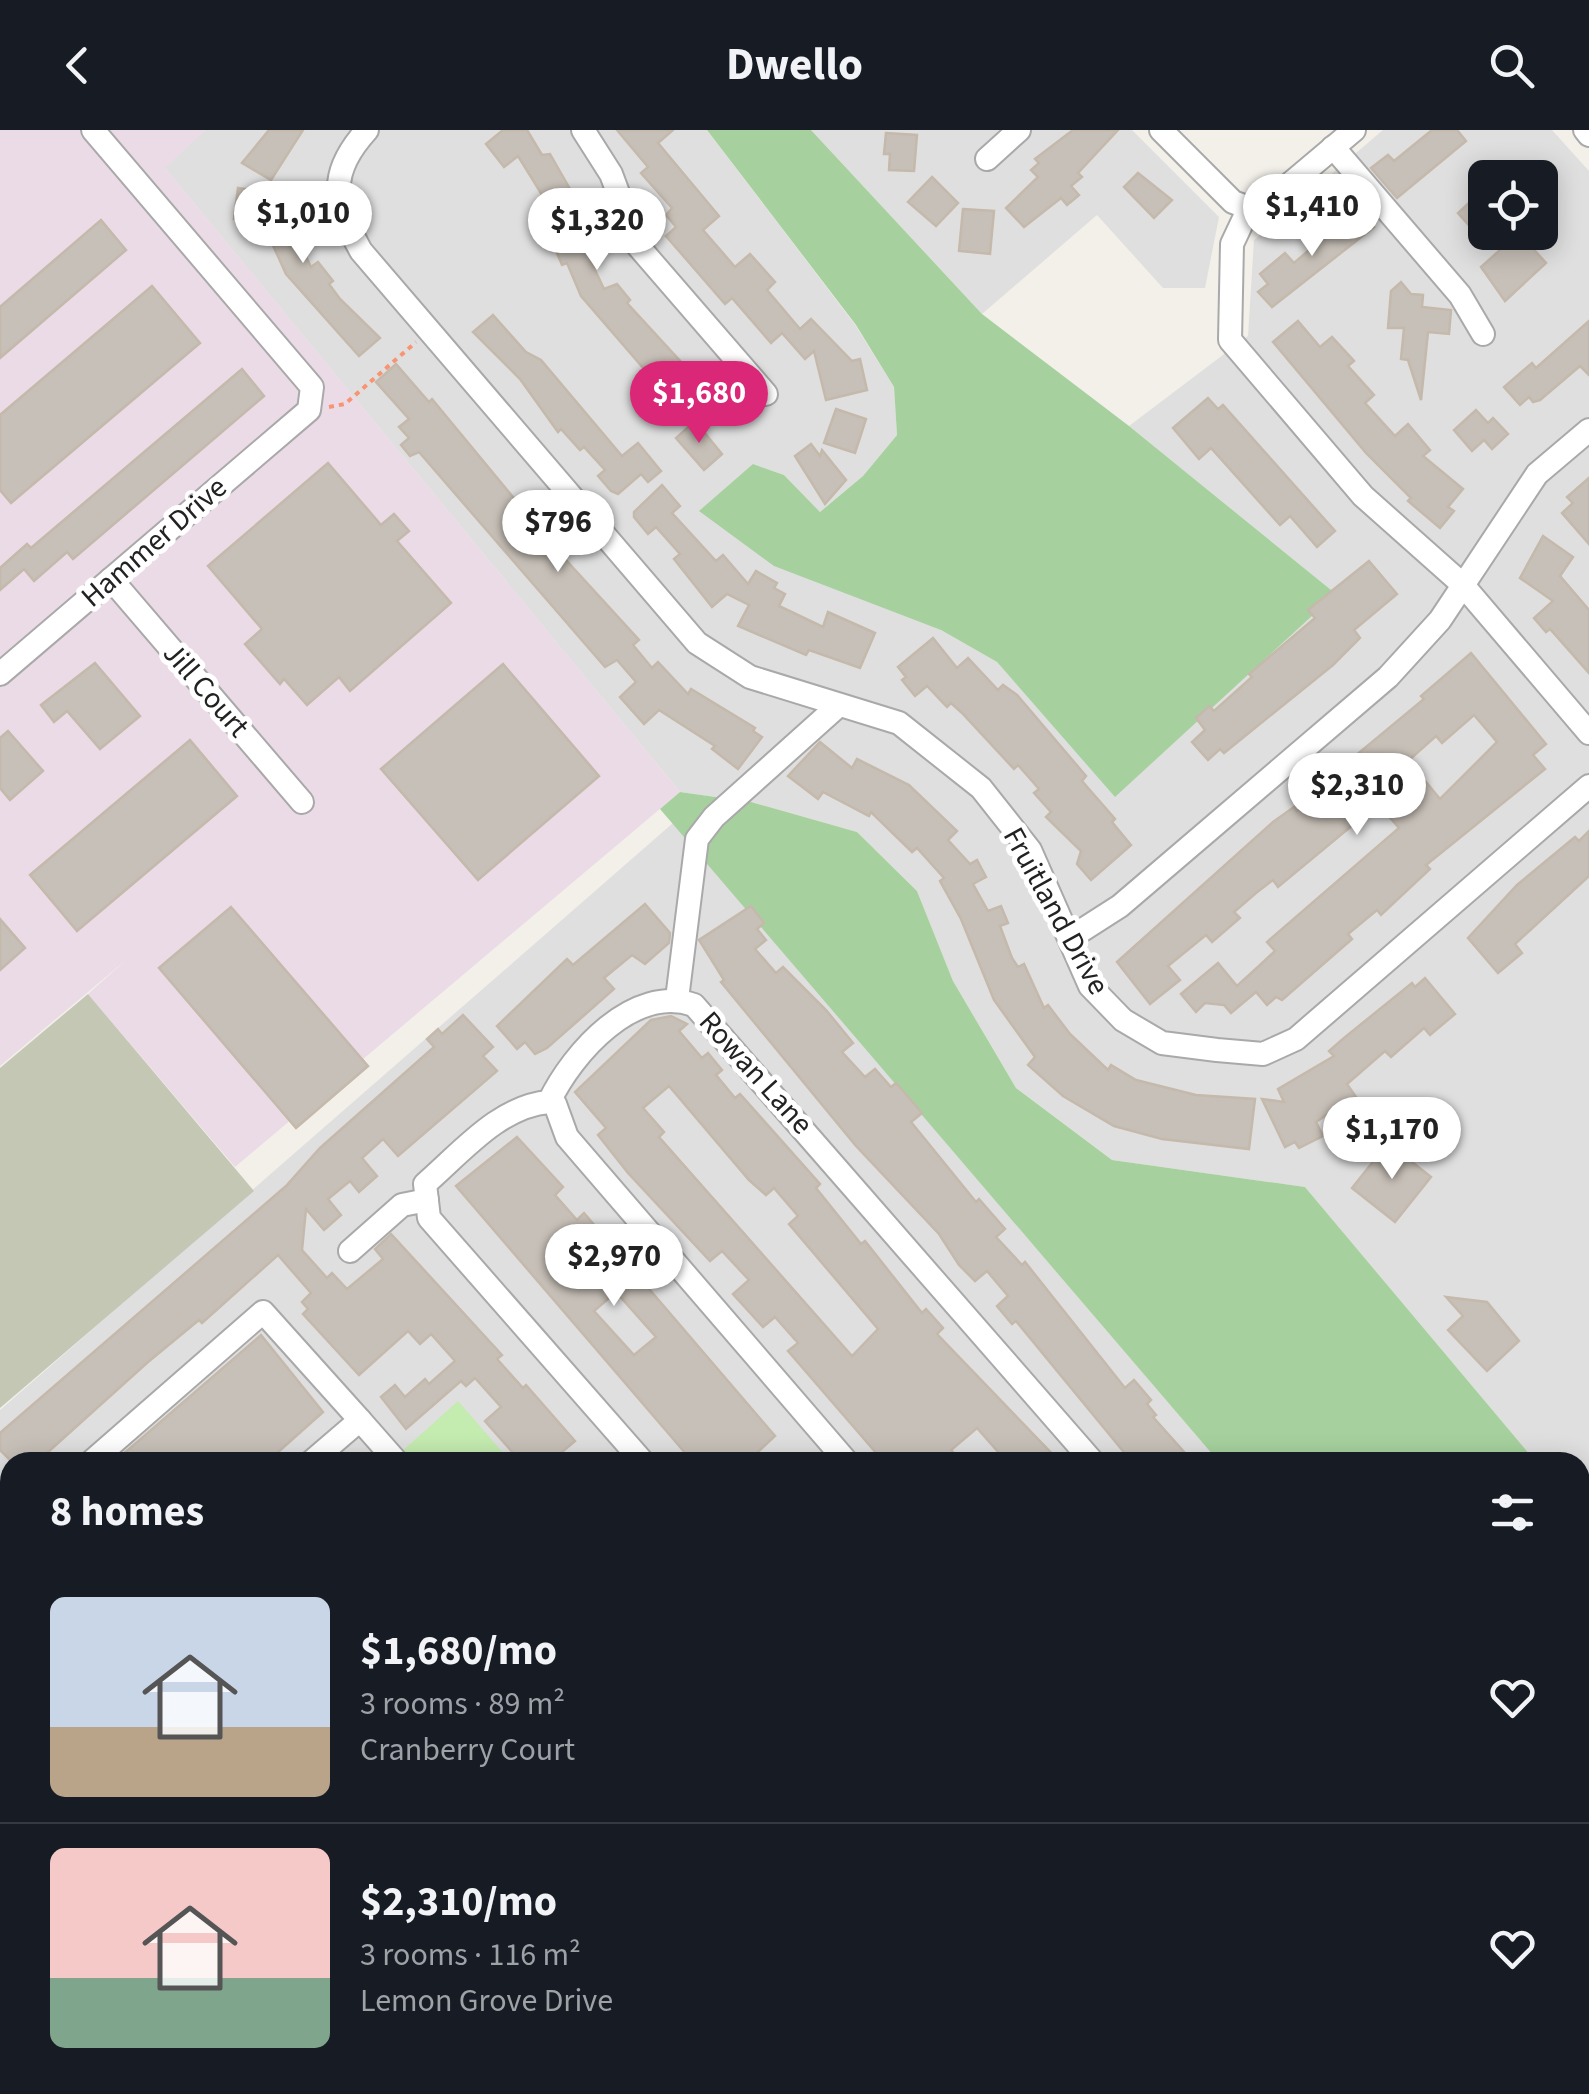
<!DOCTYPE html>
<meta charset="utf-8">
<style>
:root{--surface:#171b24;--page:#20242c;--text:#f1f3f6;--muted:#9ea1a6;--line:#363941;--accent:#db2777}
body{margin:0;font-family:"Source Sans 3",sans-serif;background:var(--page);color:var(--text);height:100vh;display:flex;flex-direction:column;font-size:38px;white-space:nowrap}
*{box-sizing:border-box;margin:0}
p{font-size:32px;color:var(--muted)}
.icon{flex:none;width:55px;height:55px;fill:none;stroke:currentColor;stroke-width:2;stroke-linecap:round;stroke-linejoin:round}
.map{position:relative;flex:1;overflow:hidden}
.panel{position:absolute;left:0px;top:1322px;width:1590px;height:642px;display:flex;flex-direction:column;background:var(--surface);border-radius:30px 30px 0 0;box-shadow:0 5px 25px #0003}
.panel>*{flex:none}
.controls{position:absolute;left:1468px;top:30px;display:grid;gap:20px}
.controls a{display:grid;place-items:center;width:90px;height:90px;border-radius:15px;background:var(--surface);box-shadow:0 5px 25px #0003;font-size:50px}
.price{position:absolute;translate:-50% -85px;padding:0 22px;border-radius:35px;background:#fff;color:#222;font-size:32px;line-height:65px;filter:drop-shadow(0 2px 5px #0008)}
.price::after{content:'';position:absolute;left:50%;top:60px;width:30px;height:22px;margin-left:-15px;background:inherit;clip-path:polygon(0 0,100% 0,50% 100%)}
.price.on{background:var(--accent);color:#fff}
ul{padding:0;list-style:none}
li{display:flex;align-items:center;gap:30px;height:250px;padding:0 50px}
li+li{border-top:2px solid var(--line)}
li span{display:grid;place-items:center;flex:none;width:280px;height:200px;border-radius:15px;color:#555}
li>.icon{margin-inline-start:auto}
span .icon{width:120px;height:120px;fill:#fffc;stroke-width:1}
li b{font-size:42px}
h2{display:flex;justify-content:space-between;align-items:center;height:120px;padding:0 50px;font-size:42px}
header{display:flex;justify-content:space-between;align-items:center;height:130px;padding:0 50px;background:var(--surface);font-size:45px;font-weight:700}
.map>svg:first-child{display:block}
.residential{fill:#e0dfdf;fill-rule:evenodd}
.industrial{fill:#ebdbe6}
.construction{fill:#c4c7b4}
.grass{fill:#c4ebb0}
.forest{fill:#a6d19e}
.wetland{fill:#c6e0d8}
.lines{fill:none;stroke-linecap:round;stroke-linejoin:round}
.stream{stroke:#aacbdf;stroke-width:6}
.building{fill:#c7c0b8;stroke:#c4b9ab;stroke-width:2.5;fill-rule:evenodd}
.minor-casing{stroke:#a9a9a9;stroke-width:26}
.major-casing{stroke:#9f8101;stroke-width:34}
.path{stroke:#f99473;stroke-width:4;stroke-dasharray:5 5;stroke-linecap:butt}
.minor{stroke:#fff;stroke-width:22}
.major{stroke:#fbe2a4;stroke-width:30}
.labels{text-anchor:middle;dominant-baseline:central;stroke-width:10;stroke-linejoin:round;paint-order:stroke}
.street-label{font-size:30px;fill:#222;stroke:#fff}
</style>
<header><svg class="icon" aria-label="back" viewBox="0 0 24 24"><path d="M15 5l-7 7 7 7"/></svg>Dwello<svg class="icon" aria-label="search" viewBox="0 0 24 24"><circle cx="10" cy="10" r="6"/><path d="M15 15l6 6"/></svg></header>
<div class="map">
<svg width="1589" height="1964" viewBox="0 0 1589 1964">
<rect width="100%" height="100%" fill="#f2f0e9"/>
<g class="residential">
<path d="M205,0H707L856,196L894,257L897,305L863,346L820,382L784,345L753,334L941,500L997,532L1115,666L1336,464L1129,296L1248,206L1254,110L1383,0H1552L1589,41V1374L1580,1382V1332H1536L1305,1057L1112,1030L1016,958L953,851L917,761L857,702L751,672L680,662L164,37ZM1485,48H1540V102H1485Z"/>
<path d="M811,0H1132L1219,87L1205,158H1163L1097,85L982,184Z"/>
<path d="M673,693L1219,1332H10V1578L0,1567V1280Z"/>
<path d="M1589,1602V1964H1425L1436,1955H1580V1609Z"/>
<path d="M112,1955H265L272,1964H103Z"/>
<path d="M983,1955H1255L1254,1964H972Z"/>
</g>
<path class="industrial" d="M0,0H205L165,38L680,662L235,1037L88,864L126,830L0,936Z"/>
<path class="construction" d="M88,864L254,1061L0,1278V938Z"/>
<path class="grass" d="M458,1271L511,1332H401L399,1324Z"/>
<g class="forest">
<path d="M707,0H811L982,184L1129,296L1336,464L1115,667L997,532L941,500L774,436L699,381L753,334L784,345L820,382L863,346L897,305L894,257L856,195Z"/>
<path d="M680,662L751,672L857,702L917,761L953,851L1016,958L1112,1030L1305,1057L1536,1332H1219L660,679Z"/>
<path d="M1589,1439V1602L1580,1609V1446Z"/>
<path d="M10,1749V1955H56L51,1964H0V1756Z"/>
<path d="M319,1955H445L449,1964H327Z"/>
<path d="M698,1955H823L830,1964H706Z"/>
<path d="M1255,1955H1436L1425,1964H1254Z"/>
</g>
<path class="wetland" d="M445,1955H698L706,1964H449Z"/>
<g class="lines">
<g class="stream">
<path d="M0,1786L10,1785"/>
<path d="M616,1955L625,1964"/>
</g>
</g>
<g class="building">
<path d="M269,0H303L271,50L242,33Z"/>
<path d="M503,0H527L542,25L550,24L578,73L575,74L595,119L587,123L604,159L617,154L630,170L627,173L704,257L698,262L707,275L689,291L581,166L567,133L562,135L554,116L557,114L536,72L544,68L518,26L504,37L486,14Z"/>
<path d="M617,0H673L658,13L719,86L703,100L735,137L750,124L775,152L767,160L800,199L811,189L852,231L860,229L867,260L826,270L814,221L805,229L782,203L771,213L732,168L725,174L666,106L676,97L666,85L672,78L641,43L648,37Z"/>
<path d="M1073,0H1118L1078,43L1082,47L1071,56L1079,65L1067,75L1061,68L1024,97L1006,78L1038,47L1031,40L1039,33L1035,29Z"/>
<path d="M1432,0H1457L1466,11L1397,68L1371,38L1388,25L1394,31Z"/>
<path d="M886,3L917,5L914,41L889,40L890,24H884Z"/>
<path d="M1138,43L1172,70L1154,88L1124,57Z"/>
<path d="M932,47L958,73L936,96L908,72Z"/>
<path d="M238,58L290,65L289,116L299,112L311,137L318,132L333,151L329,154L340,169L380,208L359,226L286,144L261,89H234Z"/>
<path d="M1485,58V91L1474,101L1458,83Z"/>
<path d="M1358,78L1374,97L1272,177L1258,162L1268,154L1260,144L1285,123L1294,133Z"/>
<path d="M963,79L994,81L990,124L959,121Z"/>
<path d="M101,90L126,120L0,228V177Z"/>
<path d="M1519,103L1546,133L1505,171L1481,137Z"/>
<path d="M1401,152L1411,164L1423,165L1422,177L1451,180L1449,204L1428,202L1421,270L1408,230L1401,229L1404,198H1388L1391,161Z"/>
<path d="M152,156L200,213L11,373L0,360V285Z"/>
<path d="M493,185L526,222L541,230L622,326L638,313L661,341L648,352L641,344L618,364L611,361L598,346L605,340L584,317L580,320L561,299L558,302L520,249L473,202Z"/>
<path d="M1298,191L1320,217L1332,207L1354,231L1348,236L1374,265L1365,273L1395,306L1408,294L1430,320L1423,326L1463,359L1448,377L1454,381L1440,398L1408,371L1411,368L1366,323L1273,212Z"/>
<path d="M1589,191V245L1580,236L1540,270L1533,272L1529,267L1520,275L1504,257L1532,233L1536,238Z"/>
<path d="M396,234L429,272L432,269L555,418L639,510L633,515L652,538L658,532L688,564L691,559L755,598L753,601L762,607L738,639L712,619L715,616L659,580L644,594L620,567L636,552L617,530L605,537L419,322L410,326L401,315L409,308L399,297L409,289L376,252Z"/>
<path d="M242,239L264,266L73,429L67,422L34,451L24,439L0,460V438L27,414L31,418Z"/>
<path d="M1208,268L1218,279L1223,275L1335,401L1317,417L1290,386L1280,395L1211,318L1199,329L1173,298Z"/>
<path d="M836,279L866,289L855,323L824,313Z"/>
<path d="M1476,280L1488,293L1493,288L1508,304L1492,319L1484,310L1472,321L1454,300Z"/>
<path d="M695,291L722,324L704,340L676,308Z"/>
<path d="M811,314L820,326L822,320L846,350L825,374L795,326Z"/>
<path d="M328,333L381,395L394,384L409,401L397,411L451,473L350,561L339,547L307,575L284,549L280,554L245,514L262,499L208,436Z"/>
<path d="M1589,348V414L1562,383L1573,373L1567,367Z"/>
<path d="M662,355L680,376L672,383L716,431L723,425L748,454L756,441L777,453L774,458L785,464L779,476L823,497L828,482L875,503L860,538L809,520L806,525L738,496L749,475L727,464L712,477L674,429L680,424L656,397L648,404L634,387V382Z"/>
<path d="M1543,406L1573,427L1560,446L1589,480V543L1550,499L1546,502L1534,488L1553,471L1520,448Z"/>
<path d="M1369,431L1397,464L1354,500L1360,508L1333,535L1224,623L1220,619L1208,630L1192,612L1205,600L1196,588L1209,576L1214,581L1252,547L1249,544L1315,488L1308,480Z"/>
<path d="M933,508L957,538L968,528L998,560L1003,555L1017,565L1086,646L1082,651L1115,689L1112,692L1131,715L1091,750L1077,734L1081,721L1046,687L1051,682L1034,663L1039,659L1018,635L1014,639L962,583L951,573L947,577L927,556L915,566L902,550L906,547L898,537Z"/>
<path d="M1471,523L1546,614L1533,625L1545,639L1426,735L1430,739L1381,785L1377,780L1348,804L1352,809L1282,870L1276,867L1267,875L1256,862L1231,883L1224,875L1205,873L1196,882L1181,864L1218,833L1237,856L1260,835L1275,821L1267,812L1399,698L1378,674L1278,757L1273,750L1256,763L1234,782L1240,788L1212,812L1206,805L1168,836L1180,850L1150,874L1117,832L1273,692L1294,677L1297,681L1328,654L1325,651L1424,569L1421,566ZM1474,585L1497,612L1440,669L1426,652L1417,659L1399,639L1436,606L1442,613Z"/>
<path d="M95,533L140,586L100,619L67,581L54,592L41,575Z"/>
<path d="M503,534L599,646L478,750L381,639Z"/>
<path d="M8,601L43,641L10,670L0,658V608Z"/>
<path d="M190,610L237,666L77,801L30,745Z"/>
<path d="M820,612L852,638L857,629L909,655L957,701L948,710L970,734L977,730L986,747L973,754L988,781L1001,776L1008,793L1000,796L1012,828L1018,837L1024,834L1044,878L1048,875L1070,904L1108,940L1111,935L1136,950L1196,965L1255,969L1249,1019L1162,1009L1114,996L1063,966L1028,935L1035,927L994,870L961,789L940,751L944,748L917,718L912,722L871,682L869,686L823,662L818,669L788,646Z"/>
<path d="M1589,701V746L1515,814L1522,823L1498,843L1468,808L1517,755L1575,707L1579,711Z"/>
<path d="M645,774L670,803L669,813L645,834L632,825L604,848L614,859L547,918L535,924L525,912L517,919L497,896L567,829L573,835Z"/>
<path d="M751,776L764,793L757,799L766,810L755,819L776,843L783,837L826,880L853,913L842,922L865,947L875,939L891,957L896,953L922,983L911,992L976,1072L979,1069L1005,1099L996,1107L1022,1135L1025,1132L1125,1258L1134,1250L1151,1270L1147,1274L1156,1285L1153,1287L1193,1332H1132L1016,1191L1012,1194L997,1176L1008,1166L987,1141L975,1151L959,1135L939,1104L856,1016L721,852L724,850L699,810Z"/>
<path d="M231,777L368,936L296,998L159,838Z"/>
<path d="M0,789L25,818L0,840Z"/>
<path d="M1425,848L1455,884L1430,905L1424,898L1391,927L1385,921L1347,954L1358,970L1343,980L1340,976L1316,992L1323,1006L1299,1018L1295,1012L1285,1017L1262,969L1284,972L1278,959L1334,926L1329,921L1344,908L1412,853L1415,857Z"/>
<path d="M463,885L493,917L483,926L497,941L398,1026L383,1009L362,1028L377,1046L359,1062L350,1051L328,1069L341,1085L324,1100L306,1079L302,1120L327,1148L332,1143L347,1159L383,1129L375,1119L391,1104L502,1225L497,1229L523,1258L526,1255L575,1311L550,1332H521L485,1291L501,1277L475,1248L466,1256L461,1251L406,1299L381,1267L395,1255L405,1267L425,1249L429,1254L455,1231L431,1204L420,1214L408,1201L359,1245L303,1184L308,1179L302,1172L311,1163L278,1125L202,1193L199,1190L148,1232L37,1332H12L0,1320V1303L286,1056L320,1018L434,917L427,909L438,899L442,904Z"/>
<path d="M671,886L687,894L679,901L702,928L708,923L722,940L716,945L735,968L740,964L820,1054L816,1058L861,1114L865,1111L922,1183L926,1179L943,1198L937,1204L1060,1332H1007L977,1298L951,1320L962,1332H884L788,1221L798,1213L775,1187L763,1197L733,1164L749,1150L722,1121L710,1131L628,1043L598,1005L606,998L575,962L651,890ZM669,956L749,1050L766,1065L774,1058L798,1086L789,1094L878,1199L852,1226L659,1007L664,1002L643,978Z"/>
<path d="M517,1007L563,1057L555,1065L577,1090L584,1083L775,1306L747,1332H693L456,1056ZM616,1162L656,1207L634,1225L594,1181Z"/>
<path d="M1388,1013L1431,1047L1395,1092L1352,1058Z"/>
<path d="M1446,1167L1487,1172L1519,1211L1487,1241L1448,1200L1463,1186Z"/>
<path d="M261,1205L323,1282L267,1332H114Z"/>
</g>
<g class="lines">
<defs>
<g id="minor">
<path d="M367,0C327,44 334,72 361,121L697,513L750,547L899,593L981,658L1030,720L1090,856L1123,890L1162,913L1217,920L1263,924L1296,909L1589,656"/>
<path d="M583,0L611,44L638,116L766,264"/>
<path d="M1161,0L1233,72L1249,78L1278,64L1354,0"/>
<path d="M1585,0L1589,5"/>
<path d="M1333,17L1460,165L1483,204"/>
<path d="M987,29L1019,0"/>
<path d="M1249,78L1232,114L1230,210L1363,366L1462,454L1589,603"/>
<path d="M111,449L302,672"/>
<path d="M0,544L309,280L312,257L93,0"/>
<path d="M1070,808L1120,776L1388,547L1440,490L1537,344L1589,300"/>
<path d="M677,869L697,709L714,687L839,575"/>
<path d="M549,972C573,922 634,854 694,875L1093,1332"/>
<path d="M549,972C499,976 461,1023 425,1054L429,1088L643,1332"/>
<path d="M549,972L555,974L567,1007L847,1332"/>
<path d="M350,1121L402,1075L427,1070"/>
<path d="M360,1290L397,1332"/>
<path d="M91,1332L263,1182L360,1290L311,1332"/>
<path d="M0,1421L10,1434"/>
<path d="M0,1569L10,1560"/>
<path d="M0,1617L10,1629"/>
<path d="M1580,1732L1589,1743"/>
<path d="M292,1955L300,1964"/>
</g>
<g id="major">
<path d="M1580,1410L1589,1403"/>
<path d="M934,1964L945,1955"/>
</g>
</defs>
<use href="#minor" class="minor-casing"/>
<use href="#major" class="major-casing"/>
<path class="path" d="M329,277L345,274L416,212"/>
<use href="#minor" class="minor"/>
<use href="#major" class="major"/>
</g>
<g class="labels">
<g class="street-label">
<text transform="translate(154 412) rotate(-41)">Hammer Drive</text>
<text transform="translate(206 560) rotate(49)">Jill Court</text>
<text transform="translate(1056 781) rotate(61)">Fruitland Drive</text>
<text transform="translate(756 943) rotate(48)">Rowan Lane</text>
</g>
</g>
</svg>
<div class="controls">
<a><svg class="icon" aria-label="locate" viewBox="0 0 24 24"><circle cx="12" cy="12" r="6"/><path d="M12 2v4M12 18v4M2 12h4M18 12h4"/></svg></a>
</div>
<b class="price" style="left:1312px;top:129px">$1,410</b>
<b class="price" style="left:303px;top:136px">$1,010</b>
<b class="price" style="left:597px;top:143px">$1,320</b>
<b class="price on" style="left:699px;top:316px">$1,680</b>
<b class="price" style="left:558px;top:445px">$796</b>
<b class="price" style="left:1357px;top:708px">$2,310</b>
<b class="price" style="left:1392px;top:1052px">$1,170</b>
<b class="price" style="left:614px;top:1179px">$2,970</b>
<section class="panel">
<h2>8 homes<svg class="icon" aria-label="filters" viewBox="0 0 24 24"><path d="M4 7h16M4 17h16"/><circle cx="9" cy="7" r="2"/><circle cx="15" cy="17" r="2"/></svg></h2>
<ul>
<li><span style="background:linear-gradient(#c9d6e8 65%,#b9a48a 0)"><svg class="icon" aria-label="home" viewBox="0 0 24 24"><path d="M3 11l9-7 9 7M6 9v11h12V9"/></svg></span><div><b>$1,680/mo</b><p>3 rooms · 89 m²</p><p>Cranberry Court</p></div><svg class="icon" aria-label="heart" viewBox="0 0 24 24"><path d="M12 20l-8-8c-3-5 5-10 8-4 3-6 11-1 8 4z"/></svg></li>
<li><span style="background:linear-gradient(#f6c9c9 65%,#7fa58c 0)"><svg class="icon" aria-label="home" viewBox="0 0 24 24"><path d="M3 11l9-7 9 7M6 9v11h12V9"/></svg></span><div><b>$2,310/mo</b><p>3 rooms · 116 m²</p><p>Lemon Grove Drive</p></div><svg class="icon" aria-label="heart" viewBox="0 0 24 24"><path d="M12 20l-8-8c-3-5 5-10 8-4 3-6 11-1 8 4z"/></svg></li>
</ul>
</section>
</div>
